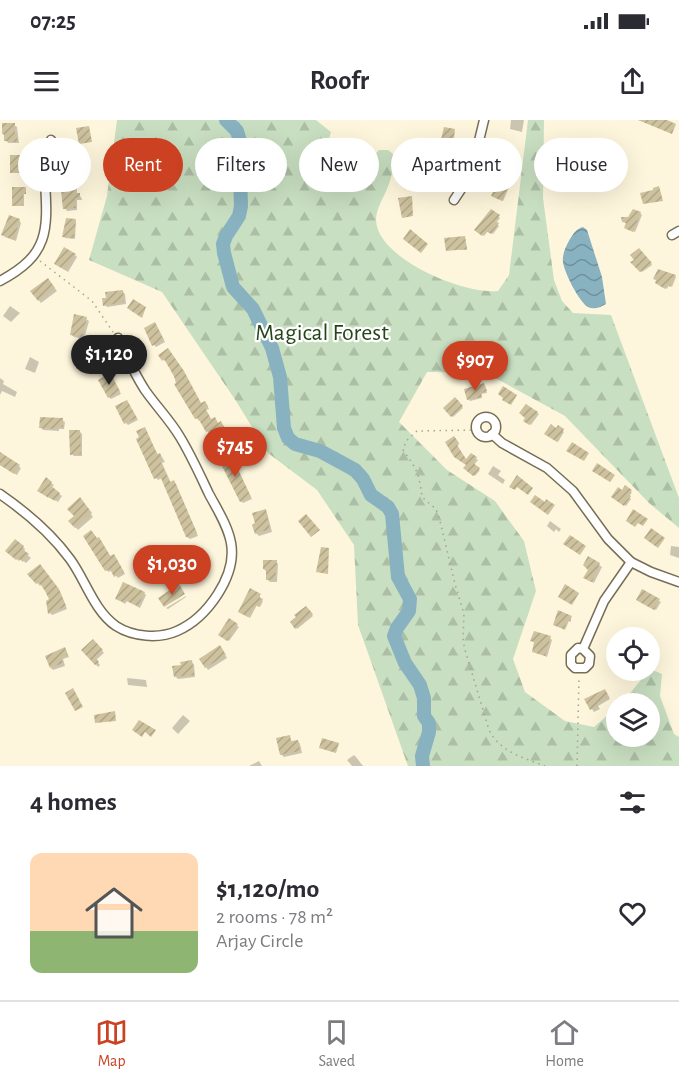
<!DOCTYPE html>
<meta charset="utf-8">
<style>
:root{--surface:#fff;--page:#f7f7f7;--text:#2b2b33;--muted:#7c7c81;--line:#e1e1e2;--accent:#cb4122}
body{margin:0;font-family:"Alegreya Sans",sans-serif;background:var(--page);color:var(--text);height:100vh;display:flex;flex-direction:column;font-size:22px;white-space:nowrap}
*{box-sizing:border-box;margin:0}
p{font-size:20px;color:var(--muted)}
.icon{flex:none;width:33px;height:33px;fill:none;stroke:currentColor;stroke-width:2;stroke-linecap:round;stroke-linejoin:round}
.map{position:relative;height:646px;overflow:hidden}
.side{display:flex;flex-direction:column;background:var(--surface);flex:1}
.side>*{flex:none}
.banner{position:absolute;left:18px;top:18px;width:644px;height:54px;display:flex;gap:12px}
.fabs{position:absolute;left:606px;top:507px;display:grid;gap:12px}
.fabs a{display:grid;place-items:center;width:54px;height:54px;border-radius:50%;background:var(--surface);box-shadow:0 6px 24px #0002;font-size:30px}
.price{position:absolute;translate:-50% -51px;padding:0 14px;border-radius:21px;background:var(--accent);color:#fff;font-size:20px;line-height:39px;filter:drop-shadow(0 2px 3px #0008)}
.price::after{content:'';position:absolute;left:50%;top:36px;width:18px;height:14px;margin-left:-9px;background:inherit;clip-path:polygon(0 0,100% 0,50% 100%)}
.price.current{background:#222;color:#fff}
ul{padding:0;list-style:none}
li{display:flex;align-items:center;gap:18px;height:150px;padding:0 30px}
li span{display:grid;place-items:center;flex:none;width:168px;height:120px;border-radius:12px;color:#555}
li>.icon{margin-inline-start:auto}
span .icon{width:72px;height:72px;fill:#fffc;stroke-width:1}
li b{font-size:26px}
h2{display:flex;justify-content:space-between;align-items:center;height:72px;padding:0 30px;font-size:26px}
.chip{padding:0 21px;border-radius:27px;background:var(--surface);box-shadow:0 6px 24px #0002;font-size:21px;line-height:54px}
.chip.current{background:var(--accent);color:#fff}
.status{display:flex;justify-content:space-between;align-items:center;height:42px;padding:0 30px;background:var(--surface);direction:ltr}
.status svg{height:16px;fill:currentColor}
header{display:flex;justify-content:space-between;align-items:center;height:78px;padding:0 30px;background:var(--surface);font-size:27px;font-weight:700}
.tab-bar{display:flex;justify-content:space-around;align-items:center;height:84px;border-top:2px solid var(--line);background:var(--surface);font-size:16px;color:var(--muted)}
.tab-bar a{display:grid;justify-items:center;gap:3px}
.tab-bar .current{color:var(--accent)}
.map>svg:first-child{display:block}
.forest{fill:url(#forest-firs)}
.water{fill:url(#water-waves)}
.shadow{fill:#0003}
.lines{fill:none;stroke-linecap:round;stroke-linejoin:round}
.river{stroke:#89b2c1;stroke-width:14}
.building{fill:url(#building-hatch)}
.street-casing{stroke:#766e57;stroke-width:11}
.path{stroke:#a9a38f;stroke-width:1.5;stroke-dasharray:1.5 4.5;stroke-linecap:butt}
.street{stroke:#fff;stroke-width:8}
.labels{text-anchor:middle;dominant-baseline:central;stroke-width:4.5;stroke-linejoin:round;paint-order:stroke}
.park-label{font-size:24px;fill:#26451a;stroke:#fff}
</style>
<div class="status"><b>07:25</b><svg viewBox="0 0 49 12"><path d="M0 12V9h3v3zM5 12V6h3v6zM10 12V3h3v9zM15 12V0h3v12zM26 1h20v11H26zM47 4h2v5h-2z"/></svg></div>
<header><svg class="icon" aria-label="menu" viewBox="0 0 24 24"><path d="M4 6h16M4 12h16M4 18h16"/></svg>Roofr<svg class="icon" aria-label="share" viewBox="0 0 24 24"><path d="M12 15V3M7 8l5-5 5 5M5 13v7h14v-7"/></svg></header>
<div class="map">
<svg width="679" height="646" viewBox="0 0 679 646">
<defs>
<pattern id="forest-firs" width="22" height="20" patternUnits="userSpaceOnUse" patternTransform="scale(1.5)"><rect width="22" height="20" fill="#c9dfc1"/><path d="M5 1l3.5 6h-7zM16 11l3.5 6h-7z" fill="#acbfa5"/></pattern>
<pattern id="water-waves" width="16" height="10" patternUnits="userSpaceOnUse" patternTransform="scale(1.5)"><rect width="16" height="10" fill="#89b2c1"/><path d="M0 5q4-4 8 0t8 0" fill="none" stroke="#70909c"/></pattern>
<pattern id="building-hatch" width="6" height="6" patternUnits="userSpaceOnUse" patternTransform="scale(1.5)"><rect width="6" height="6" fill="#cdc19e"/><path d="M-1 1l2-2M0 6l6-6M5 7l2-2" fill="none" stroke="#b0a687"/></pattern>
</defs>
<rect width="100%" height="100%" fill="#fef6dc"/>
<path class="forest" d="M117,0H316L331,12C325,33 318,49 324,70C352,76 363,47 379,30H388L393,34C394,47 392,57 387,69C383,79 376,89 376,100C377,139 465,175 498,171L509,155L528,0H544L543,78L554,160L562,181L573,193L611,195L679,378V408L649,383L565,296L486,253L427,252L399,302L447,350L495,381L524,421L536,471L513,539L525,572L565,601L594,607L616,588V616H650V584L622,583L650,549L662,554L660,576L674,614L679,617V646H408L358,505L354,425L317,370L268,333L236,281L162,172L89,140L107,76Z"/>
<path class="water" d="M583,107L587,110L602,157L606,184C601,187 594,190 588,187C579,182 564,152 563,142C562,134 566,126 570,119C574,113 576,109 583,107Z"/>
<g class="shadow">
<path d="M511,0H524L522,12L510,9Z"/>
<path d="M14,5L17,7L19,23H8L3,14Z"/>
<path d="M455,11L452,31L442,29L441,28Z"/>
<path d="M516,31L514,51L503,49L502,47Z"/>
<path d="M79,43L81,50L86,52V57L81,58V62H77V74L81,77L82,80H77V90L67,91L65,88L68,70Z"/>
<path d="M431,46L430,53L427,52L422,62L415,59Z"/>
<path d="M509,64L510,65L503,81L494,77Z"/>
<path d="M25,68L26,74H24V86H15L14,85Z"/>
<path d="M491,91L500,98L496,103L499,106L493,114L488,111L484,116L476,110Z"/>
<path d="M640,93L642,95L635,112L627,109L628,103Z"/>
<path d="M19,100L21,103L16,121L5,117L3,114Z"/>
<path d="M76,101L75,119L65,118L64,116Z"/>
<path d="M465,118L467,130H447Z"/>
<path d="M75,135L77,137L68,152L59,146Z"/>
<path d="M648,139L652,145L642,152L632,142Z"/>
<path d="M675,156L676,157L672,167L669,165L667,169L658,164Z"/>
<path d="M50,162L57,171L41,183L32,171Z"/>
<path d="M123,172L125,174L126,184L107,187L105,185Z"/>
<path d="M10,186L20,193L11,202L3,196Z"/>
<path d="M86,199L89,201L84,219L74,217L71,214Z"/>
<path d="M157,207L165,222L156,227L154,225Z"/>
<path d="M91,228L100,246L89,251L80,234Z"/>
<path d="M168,230L201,285H207L209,289L206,290L212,301L223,305L227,313L217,319L212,311L209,313L207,311L201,299L199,301L197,298L176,265L178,264L166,241L163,240Z"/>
<path d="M30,237L39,242L35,253L25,249Z"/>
<path d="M0,258L4,261L3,264L17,272L15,277L2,271L0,275Z"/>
<path d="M113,258L121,274L111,279L109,277Z"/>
<path d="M484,265L487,273L481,274L482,278L470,281L469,280Z"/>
<path d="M455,279L463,288L453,297L445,289Z"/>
<path d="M127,282L138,300L128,305L126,303Z"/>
<path d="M526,286L539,294L531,305L525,301Z"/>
<path d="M62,300L65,302L64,309H59V311L43,310L41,308Z"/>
<path d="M558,307L564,312L558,322L547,315Z"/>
<path d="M145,309L158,335L162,337L165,342L162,343L171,363L174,362L176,364L198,416L190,419L187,417L162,358L158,360L156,358Z"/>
<path d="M79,311L82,314V336H74L72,334Z"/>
<path d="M456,319L459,325L457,326L466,341L471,335L478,340L474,345L480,350L475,356L465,348L468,345L457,338Z"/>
<path d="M0,334L21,348L17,355L0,345Z"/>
<path d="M231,336L252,379L243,383L241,381Z"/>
<path d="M493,346L501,351L498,355L505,360L503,364L488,354Z"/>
<path d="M51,363L54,365L51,368L62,376L58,382L49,376L48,378L39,371Z"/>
<path d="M625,367L632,372L629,377L631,379L626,386L613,377L622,372Z"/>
<path d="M82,382L93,397L78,410L70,401L76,396Z"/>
<path d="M265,391L267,393L272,412L259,416L256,413Z"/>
<path d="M550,401L561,409L559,412L556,409L554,412L547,406Z"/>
<path d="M97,420L101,421L111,437L116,438L125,454L118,458L112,450L109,452L106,450Z"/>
<path d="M671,426L679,427V438L670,435Z"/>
<path d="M23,427L25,429L24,432L31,438L26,443L21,439L19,441L9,433Z"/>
<path d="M200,432L203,434L201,457H192L190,454Z"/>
<path d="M588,438L602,447L594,463L587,460L589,450Z"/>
<path d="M276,442L278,444L277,462H270L267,459V452L264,449Z"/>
<path d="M29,454L61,474L67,489L52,495L50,493L51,480L42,464L40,466Z"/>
<path d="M642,471L661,482L656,490L639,481Z"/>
<path d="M144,473L146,475L140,488L127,481L125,484L117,479Z"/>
<path d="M260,475V479L263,481L260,487L257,485L250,498L241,493Z"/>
<path d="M186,476V477L168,489L166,488Z"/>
<path d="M306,488L313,496L297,509L292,502Z"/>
<path d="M571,497V502L569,501L565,510L554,505Z"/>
<path d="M229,500L239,507L229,521L221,516Z"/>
<path d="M622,509L630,513L631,518H618Z"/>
<path d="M550,518L552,520L547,537L533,531L535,523L532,521Z"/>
<path d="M93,521L104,533L96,540L100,545L98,547L83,530Z"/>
<path d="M65,529L69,537L63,539L65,546L53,550L51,548Z"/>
<path d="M222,530L227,538L208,550L206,547Z"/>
<path d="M191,542L194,544L195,557L178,559L175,556Z"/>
<path d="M127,558L146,560L147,567L128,565Z"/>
<path d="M607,573L610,579L598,586L600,589L594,592L586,580Z"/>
<path d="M183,595L190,601L178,614L172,608Z"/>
<path d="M289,617L292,622L298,621L300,624L302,633L284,637L281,634Z"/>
<path d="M354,635L356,637L363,646H352L347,640Z"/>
<path d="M259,641L262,646H249Z"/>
</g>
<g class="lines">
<path class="river" d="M226,0L237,11L243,32L240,54L241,86L239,96L226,116L223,124L224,133L233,167L253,189L272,228L280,257L284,308L288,318L295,324L320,331L355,350L363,359L371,375L388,387L392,394L398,457L410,479L409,491L397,508L394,516L405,543L420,565L424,578V596L429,603V612L422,636L423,646"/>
</g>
<g class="building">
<path d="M638,0H667L676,4L672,14Z"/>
<path d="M2,3H15V14H17V22L4,21V14H2Z"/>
<path d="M89,6L92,22L79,24L76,8Z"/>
<path d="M444,7L455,9L451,30L439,28Z"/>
<path d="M504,27L517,29L513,50L500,48Z"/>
<path d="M10,35H21L22,46H25V53H10Z"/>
<path d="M417,38L432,45L428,53L426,51L421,62L411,58Z"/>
<path d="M66,42H79V48H84V56H79L80,60L75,61V73H80V78H75L76,88L63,89L62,80L61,69H67Z"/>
<path d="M499,58L510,63L502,81L491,76Z"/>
<path d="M659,66L663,81L643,84L640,73L653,70V68Z"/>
<path d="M12,67H26V74H23V85L12,86Z"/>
<path d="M412,76L413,96L402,98L398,78Z"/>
<path d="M491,89L500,95L495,101L499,103L491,114L486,111L482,116L474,110Z"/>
<path d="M633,89L641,92L633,112L624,108L626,103L622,102L621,97H628Z"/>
<path d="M9,95L20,99L14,120L1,115Z"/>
<path d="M66,98L76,99L74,118L62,117Z"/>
<path d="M410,109L428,124L421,133L403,119Z"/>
<path d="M465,116L467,129L446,131L444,118Z"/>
<path d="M64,127L76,134L65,150L54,144Z"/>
<path d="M639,128L652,143L640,152L630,142L634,140L630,135Z"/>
<path d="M658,149L676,155L670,167L667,165L665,169L655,163L656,160L653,159Z"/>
<path d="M48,158L55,168L38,181L30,171Z"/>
<path d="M123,170L124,182L103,186L102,178H106L105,172Z"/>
<path d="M133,179L146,187L142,198L127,188Z"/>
<path d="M74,194L87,197L82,217L70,215Z"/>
<path d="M155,202L164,220L152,226L144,208Z"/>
<path d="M91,227L99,243L86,249L78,233Z"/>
<path d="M168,228L184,251L201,283L205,281L208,286L205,288L211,299L215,297L218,303L221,301L226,311L214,318L209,310L206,312L198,298L195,299L174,264L176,263L174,256L164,239L162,241L158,235Z"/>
<path d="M110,253L120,271L108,278L98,260Z"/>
<path d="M484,263L487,271L481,273L482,277L467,280L464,269Z"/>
<path d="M503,266L517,275L511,285L502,280L503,278L498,274Z"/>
<path d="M455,277L463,286L451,297L443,288Z"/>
<path d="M127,280L137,298L124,304L115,286Z"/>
<path d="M526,284L538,292L529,305L523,301L525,298L519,293Z"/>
<path d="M40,297L63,298V307H58L57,309L39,308Z"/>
<path d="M551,304L556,308L558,305L564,309L557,322L544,314Z"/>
<path d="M145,307L157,334L160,333L163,340L160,341L170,362L174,360L197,413L188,417H186L160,356L154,359L136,319L139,317L136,311Z"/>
<path d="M69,310H80L81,334L70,335Z"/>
<path d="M454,316L459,323L457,325L466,339L471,333L477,337L473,343L480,348L473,356L463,348L466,345L454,337L445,322Z"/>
<path d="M572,322L589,333L584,341L566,331Z"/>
<path d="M0,332L20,345L14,354L0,345Z"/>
<path d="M231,334L251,377L240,382L219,340Z"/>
<path d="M597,343L615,355L610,362L592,351Z"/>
<path d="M517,355L533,368L528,375L517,367L515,370L509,367Z"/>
<path d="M46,357L52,362L50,365L60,373L55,381L37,371Z"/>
<path d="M625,365L632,370L628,374L631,376L624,386L611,377L618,367L622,370Z"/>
<path d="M535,375L545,382L546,379L555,385L548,395L530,382Z"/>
<path d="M80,377L92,393L75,408L68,401L74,396L67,389Z"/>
<path d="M266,389L270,409L255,414L252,405L255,403L252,393Z"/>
<path d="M633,389L648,399L643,406L638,403L635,407L626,401Z"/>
<path d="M306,394L320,410L311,417L298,401Z"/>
<path d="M651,408L665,418L658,428L644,418Z"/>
<path d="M91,410L97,418L99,417L110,436L114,434L124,452L114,457L110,449L105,451L83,416Z"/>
<path d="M570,415L586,426L580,435L563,424Z"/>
<path d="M15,419L24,426L22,429L29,434L23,442L18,438L16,440L5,431Z"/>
<path d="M321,427L329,428L328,454L316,452Z"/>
<path d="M190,430L201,431L199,456L188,455Z"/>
<path d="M588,436L600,443L592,462L583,458L588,450L583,445Z"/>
<path d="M263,440H277L275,460H266V450L263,449Z"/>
<path d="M40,444L59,469L66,486L48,494L46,481L49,479L45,471L39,462L36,464L27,454Z"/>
<path d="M123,462L145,472L138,486L124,480L123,482L115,479Z"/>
<path d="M179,464L185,474L164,487L158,478Z"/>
<path d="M565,464L579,473L572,485L558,477Z"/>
<path d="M250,468L261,474L259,477L263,479L259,487L255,485L248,497L238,492Z"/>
<path d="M642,469L660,479L654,490L636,480Z"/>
<path d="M306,486L313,494L295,509L290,502L296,497L294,495Z"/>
<path d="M558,490L572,496L570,501H567L564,509L553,505Z"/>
<path d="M229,498L238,504L227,521L218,515Z"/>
<path d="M534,511L551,516L545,536L532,532L534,522L530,521Z"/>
<path d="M93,519L103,530L95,537L99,542L95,545L81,530Z"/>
<path d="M220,525L226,535L205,548L199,539Z"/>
<path d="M65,527L68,535L61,537L63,543L50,548L45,536Z"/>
<path d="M192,540L194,555L174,557L172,546L181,545L180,542Z"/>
<path d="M73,568L83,587L75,591L65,573Z"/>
<path d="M605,569L609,577L597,583L598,586L590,590L584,579Z"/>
<path d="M115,591L116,601L95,603L94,595Z"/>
<path d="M139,600L156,610L151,617L145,612L142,617L132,610Z"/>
<path d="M290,615L291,621L298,620L300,631L280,635L276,618Z"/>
<path d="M322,618L339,623L336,633L319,628Z"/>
</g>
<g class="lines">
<defs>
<g id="street">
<path d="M454,80L471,54L484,0"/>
<path d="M672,115L679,111"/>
<path d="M0,161C49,135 48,111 45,61C44,46 44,33 51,20"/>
<circle cx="486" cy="307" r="10"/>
<path d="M492,314L502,323L547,348L573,371L608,419L631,442L651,452L679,462"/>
<path d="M0,374C26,392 51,413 70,439C85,459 94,491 116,506C133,517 159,519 177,511C207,498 237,456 231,423C228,406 217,389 209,374C200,355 191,335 180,317C170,300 156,286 145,270C134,253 126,235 118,218"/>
<path d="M583,529L590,536L589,544L585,548H575L571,544V535L578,528L583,529L604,481L631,442"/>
</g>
</defs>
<use href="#street" class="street-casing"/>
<g class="path">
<path d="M40,141L92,181L113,212"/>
<path d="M477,310L417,311L406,321L403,330C417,349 419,353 422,377L436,389L440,401L455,464L464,494L463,521L465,530L489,610C500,632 524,638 545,646"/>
<path d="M577,646L579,557"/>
</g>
<use href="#street" class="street"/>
</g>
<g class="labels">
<g class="park-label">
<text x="322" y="213">Magical Forest</text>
</g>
</g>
</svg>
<div class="fabs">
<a><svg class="icon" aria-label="locate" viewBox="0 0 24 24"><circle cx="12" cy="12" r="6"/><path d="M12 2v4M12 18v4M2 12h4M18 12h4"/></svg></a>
<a><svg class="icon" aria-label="layers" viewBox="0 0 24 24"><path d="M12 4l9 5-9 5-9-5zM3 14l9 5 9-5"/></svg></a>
</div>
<b class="price current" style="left:109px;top:266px">$1,120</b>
<b class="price" style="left:475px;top:272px">$907</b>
<b class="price" style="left:235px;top:358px">$745</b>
<b class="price" style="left:172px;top:476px">$1,030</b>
<div class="banner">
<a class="chip">Buy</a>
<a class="chip current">Rent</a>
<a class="chip">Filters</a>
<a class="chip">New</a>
<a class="chip">Apartment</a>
<a class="chip">House</a>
</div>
</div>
<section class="side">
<h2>4 homes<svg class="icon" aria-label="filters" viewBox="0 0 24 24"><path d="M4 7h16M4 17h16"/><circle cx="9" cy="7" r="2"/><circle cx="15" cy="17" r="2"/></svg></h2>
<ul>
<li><span style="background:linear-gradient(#ffd9b3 65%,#8fb573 0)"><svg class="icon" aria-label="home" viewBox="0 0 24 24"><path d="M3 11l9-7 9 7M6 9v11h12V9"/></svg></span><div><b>$1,120/mo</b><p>2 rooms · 78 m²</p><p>Arjay Circle</p></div><svg class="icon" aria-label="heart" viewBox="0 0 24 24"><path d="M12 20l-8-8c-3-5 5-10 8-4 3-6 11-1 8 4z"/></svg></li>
</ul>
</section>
<nav class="tab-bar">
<a class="current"><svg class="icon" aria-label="map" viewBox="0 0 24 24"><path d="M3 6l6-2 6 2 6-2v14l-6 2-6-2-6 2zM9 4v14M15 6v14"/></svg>Map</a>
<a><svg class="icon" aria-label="saved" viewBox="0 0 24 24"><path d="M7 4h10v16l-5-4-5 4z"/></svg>Saved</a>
<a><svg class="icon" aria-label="home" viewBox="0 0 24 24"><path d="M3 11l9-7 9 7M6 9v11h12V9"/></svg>Home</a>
</nav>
